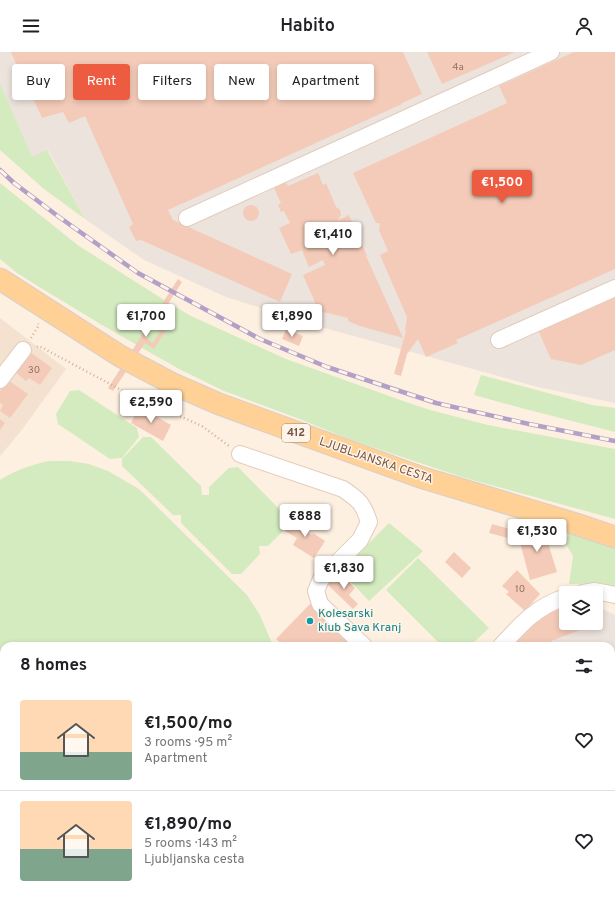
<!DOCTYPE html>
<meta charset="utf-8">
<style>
:root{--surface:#fff;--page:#f2f2f2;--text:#202124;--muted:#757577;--line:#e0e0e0;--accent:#ed5b41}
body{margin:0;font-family:Overpass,sans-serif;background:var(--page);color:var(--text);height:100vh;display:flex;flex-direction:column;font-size:15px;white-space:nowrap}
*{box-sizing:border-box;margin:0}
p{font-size:13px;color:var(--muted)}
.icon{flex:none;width:22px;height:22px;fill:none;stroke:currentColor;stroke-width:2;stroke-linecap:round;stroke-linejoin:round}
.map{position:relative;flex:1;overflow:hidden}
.drawer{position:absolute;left:0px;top:590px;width:615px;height:256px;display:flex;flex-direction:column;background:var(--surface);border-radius:12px 12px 0 0;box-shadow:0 2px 6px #0003}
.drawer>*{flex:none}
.hud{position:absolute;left:12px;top:12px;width:400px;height:36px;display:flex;gap:8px}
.tools{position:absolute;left:559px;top:534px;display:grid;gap:8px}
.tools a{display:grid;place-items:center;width:44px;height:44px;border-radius:4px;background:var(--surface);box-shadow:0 2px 6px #0003;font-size:20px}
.price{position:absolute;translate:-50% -34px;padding:0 9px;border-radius:4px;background:#fff;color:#222;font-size:13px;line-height:26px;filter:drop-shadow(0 1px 2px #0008)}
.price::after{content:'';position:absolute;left:50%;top:24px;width:12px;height:9px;margin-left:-6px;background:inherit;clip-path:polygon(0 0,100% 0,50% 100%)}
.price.active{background:var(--accent);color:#fff}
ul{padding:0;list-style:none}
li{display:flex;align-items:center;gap:12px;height:100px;padding:0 20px}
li+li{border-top:1px solid var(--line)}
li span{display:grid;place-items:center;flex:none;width:112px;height:80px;border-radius:4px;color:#555}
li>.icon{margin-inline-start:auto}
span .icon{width:48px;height:48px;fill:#fffc;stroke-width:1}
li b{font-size:17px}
h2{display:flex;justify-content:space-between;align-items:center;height:48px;padding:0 20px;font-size:17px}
.pill{padding:0 14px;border-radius:4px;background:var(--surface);box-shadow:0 2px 6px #0003;font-size:14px;line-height:36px}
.pill.active{background:var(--accent);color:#fff}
header{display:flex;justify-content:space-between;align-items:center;height:52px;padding:0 20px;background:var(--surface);font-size:18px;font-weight:600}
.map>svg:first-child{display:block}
.residential{fill:#f5e1cf}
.industrial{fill:#ece3dd}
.education{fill:#eddef9}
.green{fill:#d4ebbf}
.building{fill:#f4cbb8}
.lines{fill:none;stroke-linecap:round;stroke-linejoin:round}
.minor-casing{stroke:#e2ccbd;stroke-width:18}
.major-casing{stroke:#d8cfcb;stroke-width:23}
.path{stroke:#d8ae9b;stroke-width:2.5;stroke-dasharray:1 3;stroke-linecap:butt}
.minor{stroke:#fff;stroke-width:16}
.major{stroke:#ffd196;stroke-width:21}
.rail-casing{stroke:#b2a0c6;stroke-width:4.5}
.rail{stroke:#fff4e8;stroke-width:3;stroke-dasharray:9;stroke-linecap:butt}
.culture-dot{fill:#0f9aa8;stroke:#fff4e8;stroke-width:1.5}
.labels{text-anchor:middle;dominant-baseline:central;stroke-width:3;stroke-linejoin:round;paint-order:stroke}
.number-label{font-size:10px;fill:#957263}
.shield{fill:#fff4e8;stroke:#9e8477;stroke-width:1}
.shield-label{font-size:11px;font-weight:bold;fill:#755447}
.street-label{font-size:12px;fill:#755447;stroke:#fff4e8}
.culture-label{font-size:12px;fill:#0d838f;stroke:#fff4e8;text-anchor:start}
</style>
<header><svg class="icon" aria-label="menu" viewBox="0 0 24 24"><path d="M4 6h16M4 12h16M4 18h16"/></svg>Habito<svg class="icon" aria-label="person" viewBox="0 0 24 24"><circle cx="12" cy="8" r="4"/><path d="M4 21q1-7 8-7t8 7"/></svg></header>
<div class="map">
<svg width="615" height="846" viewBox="0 0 615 846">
<rect width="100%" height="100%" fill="#fdf0e1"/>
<path class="residential" d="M0,266L66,317L21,379L0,404Z"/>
<g class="industrial">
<path d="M0,0H615V351L538,335L321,275L226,245L144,208L85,167L48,98L32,106L0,31Z"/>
<path d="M566,553V571H596V554L615,563V846H272L275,842H611V594H512L542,563Z"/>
</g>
<path class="education" d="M0,691L4,694V789L0,793Z"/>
<g class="green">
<path d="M0,31L32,105L47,98L85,167L44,137L0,98Z"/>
<path d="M0,131L79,194L169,251L191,264L286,307L406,350L430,358L488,373L615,397V467L465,426L354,389L297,366L224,339L179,317L102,273L41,236L17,221L0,207Z"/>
<path d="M481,323L592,353L615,356V380L525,357L474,343Z"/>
<path d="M79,338L137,376L139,385L122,406L110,407L58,372L56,362L70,339Z"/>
<path d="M143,385H151L201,434L202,443H209V435L229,416L238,415L287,465L288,474L268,494H259L260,502L241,522H232L181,471V463H173L122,414V407Z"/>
<path d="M49,409H69L89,412L108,419L139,437L247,543L260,563L273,594H4V603L0,599V428C15,418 31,413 49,409Z"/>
<path d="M389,471L423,499L369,549L341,519Z"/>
<path d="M568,481L615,496V535L601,531L569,532L573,504L566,492Z"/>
<path d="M418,506L489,576L470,594H442L386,538Z"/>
<path d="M4,789V842H131L127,846H0V793Z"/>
<path d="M196,842H242L238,846H200Z"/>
</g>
<g class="building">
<path d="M11,0H403L422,42L402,51V52L168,158L173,168L292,222L280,250L141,188L136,189L129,175L133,172L85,64L69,71L63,60L42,66L28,35L50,24L49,22L55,19L54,16L46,20L48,23L25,33Z"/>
<path d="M427,0H515L442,32Z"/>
<path d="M574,0H615V217L456,288L458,291L426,305L418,287L407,302L401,324L394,322L406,279L405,278L407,265L380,203L388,199L379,178L380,173L379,171H376L353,121L507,51L499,34Z"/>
<path d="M318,121L323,133L326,131L336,155L340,158L341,163L337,169L349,163L367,204H366L403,286L360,274L348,269V266L319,259L303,223L325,213L323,208L309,215L302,198L291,202L279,176L290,171L284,159L281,160L278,153L281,151L274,136L278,132L285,129L288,134Z"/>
<circle cx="251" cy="161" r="8"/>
<path d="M178,227L182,230L146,286L153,291L160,280L155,277L158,273L166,278L154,297L145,291L113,339L108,336Z"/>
<path d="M615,241V298L581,313L551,307L537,276Z"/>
<path d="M286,277L303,284L299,294L282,287Z"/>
<path d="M30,300L52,316L40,333L29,326L26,329L15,320Z"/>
<path d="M8,328L28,342L10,366L0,359L3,353L0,351V339Z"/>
<path d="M139,355L171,373L163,389L131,371Z"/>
<path d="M0,367L5,371L0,378Z"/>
<path d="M294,465L306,472L303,477L312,483L313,481L325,489L314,506L293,493L297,486L285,479Z"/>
<path d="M492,472L510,477L508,486L489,481Z"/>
<path d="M543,475L557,520L530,528L517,479Z"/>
<path d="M454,500L471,516L462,526L445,510Z"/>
<path d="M517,518L540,542L525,559L506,542L509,540L502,534Z"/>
<path d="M343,524L355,536L349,543L358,552L353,557L327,532L333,526L337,530Z"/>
<path d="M310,552L353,594H284L276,587Z"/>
<path d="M566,555V571H590L591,574L551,589L556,594H513L542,564Z"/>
<path d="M611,603L615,607V612L611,615Z"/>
<path d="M615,718V846H509L505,842H611V722Z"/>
<path d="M307,842H443L440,846H303Z"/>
</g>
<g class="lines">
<defs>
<g id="minor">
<path d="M187,166L551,0"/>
<path d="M499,288L615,236"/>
<path d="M0,328L23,298"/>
<path d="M240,402L343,437C359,448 363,451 369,470L360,488L321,527L316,539L320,552L364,594"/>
<path d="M583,541L595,539L615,543"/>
<path d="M501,594C521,572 537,554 566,545"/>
<path d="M611,686L615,682"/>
<path d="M480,842L485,846"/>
<path d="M262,846L265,842"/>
<path d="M457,846L461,842"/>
</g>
<path id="major" d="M0,227L120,304L171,331L219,352L420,425L576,472L615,485"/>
</defs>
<use href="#minor" class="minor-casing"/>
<use href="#major" class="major-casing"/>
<g class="path">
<path d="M31,286L39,273L38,272"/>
<path d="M37,295L39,294L125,340L202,374L229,394"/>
<path d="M0,680L4,676"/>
</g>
<use href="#minor" class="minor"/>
<use href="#major" class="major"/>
<defs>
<path id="rail" d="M0,118L14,131L59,165L138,221L260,287L327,315L436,351L529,372L615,389"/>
</defs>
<use href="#rail" class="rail-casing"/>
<use href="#rail" class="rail"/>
</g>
<circle class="culture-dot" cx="310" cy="569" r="4"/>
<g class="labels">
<g class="number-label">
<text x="458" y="15">4a</text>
<text x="34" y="318">30</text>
<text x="520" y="537">10</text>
</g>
<rect class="shield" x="282" y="372" width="28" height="18" rx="3"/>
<g class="shield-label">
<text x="296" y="381">412</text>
</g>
<g class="street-label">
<text transform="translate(376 409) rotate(19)">LJUBLJANSKA CESTA</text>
</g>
<g class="culture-label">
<text x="318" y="562">Kolesarski<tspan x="318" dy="14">klub Sava Kranj</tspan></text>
</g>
</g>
</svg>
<div class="tools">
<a><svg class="icon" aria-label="layers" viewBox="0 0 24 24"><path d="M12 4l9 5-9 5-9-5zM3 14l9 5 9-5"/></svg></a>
</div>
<b class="price active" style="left:502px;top:152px">€1,500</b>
<b class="price" style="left:333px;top:204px">€1,410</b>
<b class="price" style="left:146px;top:286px">€1,700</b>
<b class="price" style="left:292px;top:286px">€1,890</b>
<b class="price" style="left:151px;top:372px">€2,590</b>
<b class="price" style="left:305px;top:486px">€888</b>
<b class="price" style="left:537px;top:501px">€1,530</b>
<b class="price" style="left:344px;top:538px">€1,830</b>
<div class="hud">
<a class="pill">Buy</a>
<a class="pill active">Rent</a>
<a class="pill">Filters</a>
<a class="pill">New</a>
<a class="pill">Apartment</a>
</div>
<section class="drawer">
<h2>8 homes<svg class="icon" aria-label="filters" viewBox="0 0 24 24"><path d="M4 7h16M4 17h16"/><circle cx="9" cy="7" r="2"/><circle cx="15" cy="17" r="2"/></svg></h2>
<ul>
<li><span style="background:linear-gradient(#ffd9b3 65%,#7fa58c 0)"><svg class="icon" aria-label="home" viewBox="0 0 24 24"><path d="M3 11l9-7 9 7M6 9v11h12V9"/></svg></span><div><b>€1,500/mo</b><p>3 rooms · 95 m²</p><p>Apartment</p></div><svg class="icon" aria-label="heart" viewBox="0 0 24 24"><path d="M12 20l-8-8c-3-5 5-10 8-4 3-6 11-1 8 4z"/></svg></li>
<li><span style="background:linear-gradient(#ffd9b3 60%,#7fa58c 0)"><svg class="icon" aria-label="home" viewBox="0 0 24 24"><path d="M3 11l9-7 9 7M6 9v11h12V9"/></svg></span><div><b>€1,890/mo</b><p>5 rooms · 143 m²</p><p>Ljubljanska cesta</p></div><svg class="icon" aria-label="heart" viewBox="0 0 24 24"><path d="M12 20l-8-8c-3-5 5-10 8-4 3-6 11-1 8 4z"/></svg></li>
</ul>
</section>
</div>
